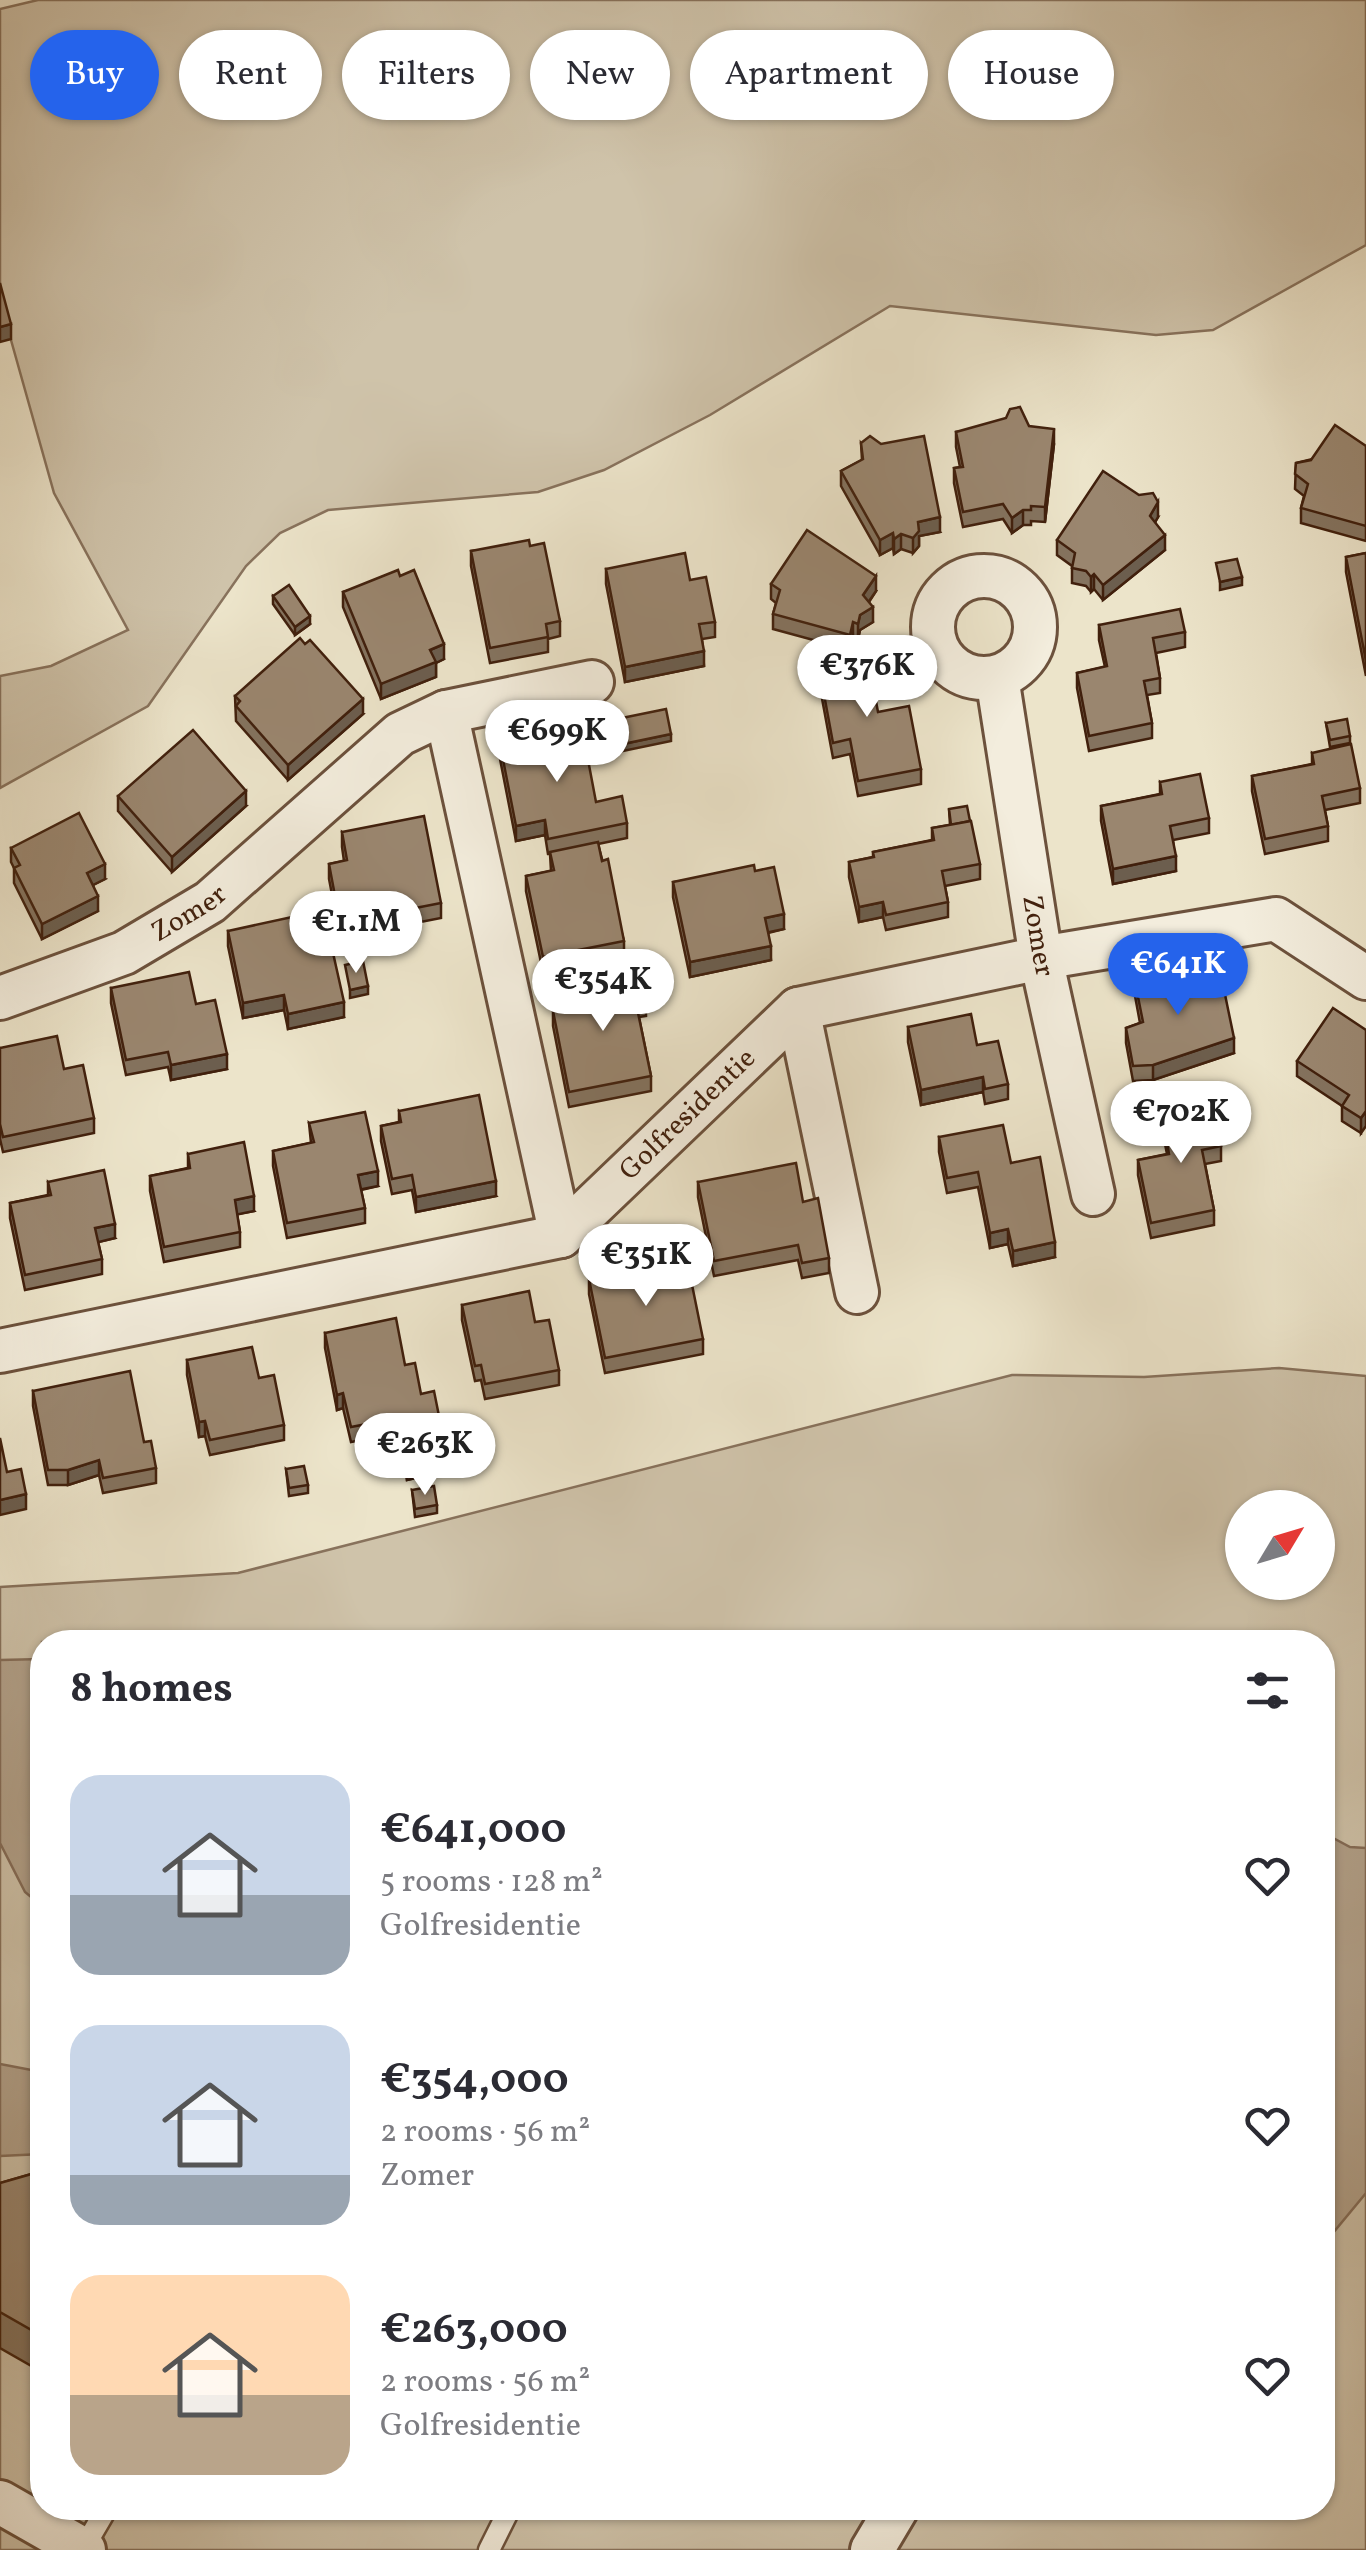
<!DOCTYPE html>
<meta charset="utf-8">
<style>
:root{--surface:#fff;--page:#f7f7f7;--text:#2b2b33;--muted:#7c7c81;--accent:#2563eb}
body{margin:0;font-family:Vollkorn,serif;background:var(--page);color:var(--text);height:100vh;display:flex;flex-direction:column;font-size:38px;white-space:nowrap}
*{box-sizing:border-box;margin:0}
p{font-size:32px;color:var(--muted)}
.icon{flex:none;width:55px;height:55px;fill:none;stroke:currentColor;stroke-width:2;stroke-linecap:round;stroke-linejoin:round}
.map{position:relative;flex:1;overflow:hidden}
.details{position:absolute;left:30px;top:1630px;width:1305px;height:890px;display:flex;flex-direction:column;background:var(--surface);border-radius:40px;box-shadow:0 2px 8px #0004}
.details>*{flex:none}
.banner{position:absolute;left:30px;top:30px;width:1308px;height:90px;display:flex;gap:20px}
.needle{width:65px;rotate:52deg}
.controls{position:absolute;left:1225px;top:1490px;display:grid;gap:20px}
.controls a{display:grid;place-items:center;width:110px;height:110px;border-radius:50%;background:var(--surface);box-shadow:0 2px 8px #0004;font-size:50px}
.price{position:absolute;translate:-50% -85px;padding:0 22px;border-radius:35px;background:#fff;color:#222;font-size:32px;line-height:65px;filter:drop-shadow(0 2px 5px #0008)}
.price::after{content:'';position:absolute;left:50%;top:60px;width:30px;height:22px;margin-left:-15px;background:inherit;clip-path:polygon(0 0,100% 0,50% 100%)}
.price.selected{background:var(--accent);color:#fff}
ul{padding:0;list-style:none}
li{display:flex;align-items:center;gap:30px;height:250px;padding:0 40px}
li span{display:grid;place-items:center;flex:none;width:280px;height:200px;border-radius:30px;color:#555}
li>.icon{margin-inline-start:auto}
span .icon{width:120px;height:120px;fill:#fffc;stroke-width:1}
li b{font-size:42px}
h2{display:flex;justify-content:space-between;align-items:center;height:120px;padding:0 40px;font-size:42px}
.chip{padding:0 35px;border-radius:45px;background:var(--surface);box-shadow:0 2px 8px #0004;font-size:35px;line-height:90px}
.chip.selected{background:var(--accent);color:#fff}
.map>svg:first-child{display:block}
.green{fill:#cfc3aa;stroke:#88725c;stroke-width:2.5;fill-rule:evenodd}
.water{fill:#b2a18a;stroke:#856d58;stroke-width:2.5}
.lines{fill:none;stroke-linecap:round;stroke-linejoin:round}
.lane-casing{stroke:#6c513c;stroke-width:25}
.street-casing{stroke:#6c513c;stroke-width:48}
.lane{stroke:#f3eddd;stroke-width:20}
.street{stroke:#f3eddd;stroke-width:42}
.wall{fill:#84735f;stroke:#41200d;stroke-width:2.5}
.shaded-wall{fill:#6c5e4e;stroke:#41200d;stroke-width:2.5}
.building{fill:#9a866f;stroke:#41200d;stroke-width:2.5}
.labels{text-anchor:middle;dominant-baseline:central;stroke-width:9;stroke-linejoin:round;paint-order:stroke}
.street-label{font-size:28px;fill:#41200d;stroke:#f3eddd}
</style>
<div class="map">
<svg width="1366" height="2550" viewBox="0 0 1366 2550">
<rect width="100%" height="100%" fill="#ece4ca"/>
<filter id="stains"><feTurbulence type="fractalNoise" baseFrequency=".002" numOctaves="4"/><feColorMatrix values="0 0 0 0 .2 0 0 0 0 .09 0 0 0 0 .02 0 0 0 .5 -.17"/></filter>
<radialGradient id="worn" r=".72"><stop offset=".6" stop-color="#630" stop-opacity="0"/><stop offset="1" stop-color="#630" stop-opacity=".3"/></radialGradient>
<g class="green">
<path d="M38,0H1366V245L1213,330L1156,335L890,306L710,415L604,470L538,492L328,510L280,533L246,566L148,706L0,788V676L51,666L128,630L54,493L0,301V9Z"/>
<path d="M1279,1368L1366,1376V2550H0V1587L238,1573L1012,1375L1144,1377ZM1242,1508H1318V1582H1242ZM42,1642H1322V2508H42Z"/>
</g>
<g class="water">
<path d="M42,1659V1906L25,1892L0,1843V1660Z"/>
<path d="M1322,1832L1350,1847L1366,1848V2193L1323,2245Z"/>
<path d="M0,2064L42,2072V2154L0,2156Z"/>
</g>
<g class="lines">
<defs>
<g id="lane">
<path d="M83,2549L107,2508"/>
<path d="M489,2550L510,2508"/>
</g>
<g id="street">
<circle cx="984" cy="627" r="51"/>
<path id="s1" d="M997,677L1041,958L1093,1194"/>
<path d="M446,712L561,1236"/>
<path id="s2" d="M0,998L124,953L210,902L400,734L446,712L592,682"/>
<path d="M798,1009L857,1292"/>
<path id="s3" d="M0,1351L561,1236L798,1009L1041,958L1276,919L1366,978"/>
<path d="M0,2502L84,2550"/>
<path d="M872,2550L897,2508"/>
</g>
</defs>
<use href="#lane" class="lane-casing"/>
<use href="#street" class="street-casing"/>
<use href="#lane" class="lane"/>
<use href="#street" class="street"/>
</g>
<g class="wall">
<path d="M1029,426L1054,444L1045,522L1031,521V525H1023L1012,533L1003,519L963,527L954,483V468L960,467L956,447V432Z"/>
<path d="M861,443L940,532L919,536V546L913,553L901,549L894,554L893,548L880,555L841,486V471L862,460Z"/>
<path d="M1366,446V541L1301,523V508L1304,496L1295,489L1296,463Z"/>
<path d="M1158,517L1155,522L1165,550L1103,600L1094,589L1091,592L1086,586L1072,583V566L1057,555V540Z"/>
<path d="M530,546L560,621V636L548,639V652L490,663L471,566V551Z"/>
<path d="M1366,553V676L1346,572V557Z"/>
<path d="M606,569L690,580L715,622V637L702,639L704,666L625,682L606,584Z"/>
<path d="M400,576L444,659L436,663V677L381,699L343,607V592Z"/>
<path d="M771,584L876,591L869,602L873,622L860,630L858,639L853,636L850,650L773,629V614L776,603L771,599Z"/>
<path d="M273,596L310,624L295,635L273,604Z"/>
<path d="M1099,625L1185,632V647L1156,653L1160,678V693L1147,695L1152,723V738L1089,751L1077,688V673L1105,667L1099,640Z"/>
<path d="M818,662L878,712L921,769V784L858,796L850,754L833,758L818,677Z"/>
<path d="M235,696L363,714L288,780L236,721Z"/>
<path d="M1326,723L1350,736V743L1330,747Z"/>
<path d="M500,744L596,802L627,823V838L598,844L624,941V956L543,972L526,891V876L551,871L550,854H548L545,835L516,841L500,759Z"/>
<path d="M1312,753L1360,788V803L1325,810L1328,826V841L1265,854L1252,791V776L1312,764Z"/>
<path d="M1160,782L1209,818V833L1173,840L1176,871L1113,884L1101,821V806L1160,794Z"/>
<path d="M118,796L246,806L172,872L118,811Z"/>
<path d="M949,809L980,864V879L945,886L948,902V917L886,930L883,917L859,922L849,877V862L873,857V852L932,840V828L950,825Z"/>
<path d="M342,832L441,903V918L359,934L357,922L338,926L329,879V864L344,861L342,847Z"/>
<path d="M11,848L105,879L93,885L98,911L42,939L14,883V868L11,862Z"/>
<path d="M755,871L784,929L768,933L771,960L690,977L673,897V882Z"/>
<path d="M228,931L313,947L344,1017L288,1029L284,1010L243,1018L228,946Z"/>
<path d="M1135,982L1201,984L1234,1053L1153,1080L1133,1081L1126,1043V1028L1140,1023L1135,996Z"/>
<path d="M111,988L196,1004L227,1069L171,1080L168,1067L126,1075L111,1003Z"/>
<path d="M564,989L646,1001V1016L639,1017L651,1076V1091L569,1107L553,1026V1011L565,1008Z"/>
<path d="M908,1027L977,1045L1008,1084V1099L985,1104L983,1092L921,1105L908,1042Z"/>
<path d="M1366,1030L1361,1133L1342,1121V1106L1297,1076V1061Z"/>
<path d="M0,1048L64,1069L94,1118V1133L3,1152L0,1139Z"/>
<path d="M399,1111L496,1196L416,1212L412,1190L392,1194L381,1141V1126L399,1122Z"/>
<path d="M1162,1114L1221,1146V1161L1205,1164L1214,1210V1225L1151,1238L1138,1175V1160L1167,1154L1162,1129Z"/>
<path d="M309,1123L378,1186L361,1190L365,1208V1223L287,1238L273,1166V1151L311,1143Z"/>
<path d="M939,1137L1011,1163L1055,1257L1013,1266L1008,1244L990,1248L978,1187L947,1193L939,1152Z"/>
<path d="M188,1154L254,1211L237,1214L240,1232V1247L164,1262L150,1191V1176L188,1168Z"/>
<path d="M48,1182L115,1238L98,1242L102,1259V1274L25,1290L10,1218V1203L48,1195Z"/>
<path d="M698,1182L803,1202L829,1258V1273L802,1278L798,1260L714,1276L698,1197Z"/>
<path d="M589,1279L703,1339V1354L605,1373L589,1294Z"/>
<path d="M462,1305L535,1322L559,1370V1385L485,1399L481,1380L475,1381L462,1320Z"/>
<path d="M325,1333L405,1365L421,1394L447,1471L407,1480L398,1433L351,1442L343,1408L337,1410L325,1348Z"/>
<path d="M187,1360L259,1378L284,1425V1440L210,1455L205,1436L199,1437L187,1375Z"/>
<path d="M33,1391L144,1442L156,1468V1483L103,1493L99,1475L68,1485H48L33,1406Z"/>
<path d="M286,1469L308,1485V1493L289,1496Z"/>
<path d="M412,1490L437,1505V1513L415,1517Z"/>
<path d="M42,2171V2412L39,2410L40,2371L0,2348V2183Z"/>
</g>
<g class="shaded-wall">
<path d="M11,324V339L0,342V327Z"/>
<path d="M1054,429V444L1045,522V507Z"/>
<path d="M1158,502V517L1150,531V516Z"/>
<path d="M1023,510V525L1012,533V518Z"/>
<path d="M940,517V532L919,536V546L913,553V538L918,522Z"/>
<path d="M893,533V548L880,555V540Z"/>
<path d="M901,534V549L894,554V539Z"/>
<path d="M1165,535V550L1103,600V585Z"/>
<path d="M1094,574V589L1091,592V577Z"/>
<path d="M876,576V591L863,610V595Z"/>
<path d="M1242,577V585L1220,590V582Z"/>
<path d="M873,607V622L860,630L858,639V624L860,615Z"/>
<path d="M310,616V624L295,635V627Z"/>
<path d="M853,622V636L850,650V635Z"/>
<path d="M444,644V659L436,663V677L381,699V684L430,650Z"/>
<path d="M704,651V666L625,682V667Z"/>
<path d="M363,699V714L288,780V765Z"/>
<path d="M671,734V741L623,751V744Z"/>
<path d="M246,791V806L172,872V857Z"/>
<path d="M545,820V835L516,841V826Z"/>
<path d="M1176,856V871L1113,884V869Z"/>
<path d="M105,864V879L87,888V873Z"/>
<path d="M98,896V911L42,939V924Z"/>
<path d="M883,902V917L859,922V907Z"/>
<path d="M357,907V922L338,926V912Z"/>
<path d="M784,914V929L765,933V918Z"/>
<path d="M771,946V960L690,977V962Z"/>
<path d="M368,986V994L350,998V990Z"/>
<path d="M284,995V1010L243,1018V1003Z"/>
<path d="M344,1002V1017L288,1029V1014Z"/>
<path d="M1234,1038V1053L1153,1080V1065Z"/>
<path d="M227,1054V1069L171,1080V1065Z"/>
<path d="M983,1077V1092L921,1105V1090Z"/>
<path d="M1366,1111V1126L1361,1133V1118Z"/>
<path d="M378,1171V1186L358,1190V1175Z"/>
<path d="M496,1181V1196L416,1212V1197Z"/>
<path d="M254,1196V1211L235,1215V1200Z"/>
<path d="M115,1224V1238L95,1243V1228Z"/>
<path d="M1008,1229V1244L990,1248V1233Z"/>
<path d="M1055,1242V1257L1013,1266V1251Z"/>
<path d="M343,1393V1408L337,1410V1395Z"/>
<path d="M205,1421V1436L199,1437V1422Z"/>
<path d="M447,1456V1471L407,1480V1465Z"/>
<path d="M99,1460V1475L68,1485V1470Z"/>
<path d="M26,1494V1509L0,1515V1500Z"/>
</g>
<g class="building">
<path d="M0,283L11,324L0,327Z"/>
<path d="M1020,407L1029,426L1054,429L1045,507L1031,506V510H1023L1012,518L1003,504L963,512L954,468L963,467L956,432L1006,418L1010,409Z"/>
<path d="M1335,425L1366,446V526L1301,508L1308,484L1295,474L1296,463L1311,460Z"/>
<path d="M870,436L881,444L924,436L940,517L918,522L919,531L913,538L901,534L894,539L893,533L880,540L841,471L863,459L861,443Z"/>
<path d="M1103,471L1139,495L1153,493L1158,502L1150,516L1165,535L1103,585L1094,574L1091,577L1086,571L1072,568L1075,553L1057,540Z"/>
<path d="M807,530L876,576L863,595L873,607L860,615L858,624L853,622L850,635L773,614L780,590L771,584Z"/>
<path d="M529,540L530,546L544,543L560,621L546,624L548,637L490,648L471,551Z"/>
<path d="M685,553L690,580L706,577L715,622L699,624L704,651L625,667L606,569Z"/>
<path d="M1366,553V661L1346,557Z"/>
<path d="M1237,559L1242,577L1220,582L1216,563Z"/>
<path d="M398,570L400,576L414,570L444,644L430,650L436,662L381,684L343,592Z"/>
<path d="M289,585L310,616L295,627L273,596Z"/>
<path d="M1180,609L1185,632L1153,638L1160,678L1144,681L1152,723L1089,736L1077,673L1107,666L1099,625Z"/>
<path d="M300,638L305,644L310,640L363,699L288,765L236,706L240,701L235,696Z"/>
<path d="M867,653L878,712L909,706L921,769L858,781L850,739L833,743L818,662Z"/>
<path d="M666,709L671,734L623,744L617,719Z"/>
<path d="M1347,719L1350,736L1330,740L1326,723Z"/>
<path d="M582,728L596,802L622,796L627,823L548,839L545,820L516,826L500,744Z"/>
<path d="M193,730L246,791L172,857L118,796Z"/>
<path d="M1351,744L1360,788L1322,796L1328,826L1265,839L1252,776L1314,764L1312,753Z"/>
<path d="M1200,774L1209,818L1170,826L1176,856L1113,869L1101,806L1162,794L1160,782Z"/>
<path d="M967,806L970,821L951,825L949,809Z"/>
<path d="M79,813L105,864L87,873L98,896L42,924L14,868L20,865L11,848Z"/>
<path d="M424,816L441,903L359,919L357,907L338,912L329,864L347,860L342,832Z"/>
<path d="M971,821L980,864L942,871L948,902L886,915L883,902L859,907L849,862L874,857L873,852L934,840L932,828Z"/>
<path d="M598,842L602,861L608,859L624,941L543,957L526,876L554,870L550,852Z"/>
<path d="M754,865L755,871L774,867L784,914L765,918L771,946L690,962L673,882Z"/>
<path d="M306,914L313,947L331,944L344,1002L288,1014L284,995L243,1003L228,931Z"/>
<path d="M363,961L368,986L350,990L345,965Z"/>
<path d="M1198,969L1201,984L1222,980L1234,1038L1153,1065L1133,1066L1126,1028L1143,1022L1135,982Z"/>
<path d="M189,972L196,1004L215,1000L227,1054L171,1065L168,1052L126,1060L111,988Z"/>
<path d="M640,974L646,1001L636,1003L651,1076L569,1092L553,1011L568,1008L564,989Z"/>
<path d="M1333,1008L1366,1030V1111L1361,1118L1342,1106L1349,1095L1297,1061Z"/>
<path d="M971,1014L977,1045L998,1041L1008,1084L985,1089L983,1077L921,1090L908,1027Z"/>
<path d="M57,1036L64,1069L83,1065L94,1118L3,1137L0,1124V1048Z"/>
<path d="M479,1095L496,1181L416,1197L412,1175L392,1179L381,1126L401,1122L399,1111Z"/>
<path d="M1212,1104L1221,1146L1202,1150L1214,1210L1151,1223L1138,1160L1169,1154L1162,1114Z"/>
<path d="M365,1112L378,1171L358,1175L365,1208L287,1223L273,1151L314,1142L309,1123Z"/>
<path d="M1003,1125L1011,1163L1040,1157L1055,1242L1013,1251L1008,1229L990,1233L978,1172L947,1178L939,1137Z"/>
<path d="M244,1142L254,1196L235,1200L240,1232L164,1247L150,1176L190,1168L188,1154Z"/>
<path d="M796,1163L803,1202L818,1198L829,1258L802,1263L798,1245L714,1261L698,1182Z"/>
<path d="M104,1170L115,1224L95,1228L102,1259L25,1275L10,1203L51,1195L48,1182Z"/>
<path d="M687,1260L703,1339L605,1358L589,1279Z"/>
<path d="M529,1291L535,1322L549,1320L559,1370L485,1384L481,1365L475,1366L462,1305Z"/>
<path d="M396,1318L405,1365L415,1363L421,1394L434,1391L447,1456L407,1465L398,1418L351,1427L343,1393L337,1395L325,1333Z"/>
<path d="M252,1347L259,1378L274,1375L284,1425L210,1440L205,1421L199,1422L187,1360Z"/>
<path d="M130,1371L144,1442L151,1441L156,1468L103,1478L99,1460L68,1470H48L33,1391Z"/>
<path d="M0,1438L7,1472L21,1469L26,1494L0,1500Z"/>
<path d="M304,1466L308,1485L289,1488L286,1469Z"/>
<path d="M434,1486L437,1505L415,1509L412,1490Z"/>
<path d="M42,2171V2336L0,2312V2183Z"/>
</g>
<g class="labels">
<g class="street-label">
<text stroke="none"><textPath href="#s2" startOffset="208">Zomer</textPath></text>
<text stroke="none"><textPath href="#s1" startOffset="262">Zomer</textPath></text>
<text stroke="none"><textPath href="#s3" startOffset="748">Golfresidentie</textPath></text>
</g>
</g>
<rect width="100%" height="100%" filter="url(#stains)"/>
<rect width="100%" height="100%" fill="url(#worn)"/>
</svg>
<div class="controls">
<a><svg class="needle" viewBox="-14 -14 28 28"><path d="M0-13l5 13h-10z" fill="#e53935"/><path d="M0 13l5-13h-10z" fill="#7c7c81"/></svg></a>
</div>
<b class="price" style="left:867px;top:720px">€376K</b>
<b class="price" style="left:557px;top:785px">€699K</b>
<b class="price" style="left:356px;top:976px">€1.1M</b>
<b class="price selected" style="left:1178px;top:1018px">€641K</b>
<b class="price" style="left:603px;top:1034px">€354K</b>
<b class="price" style="left:1181px;top:1166px">€702K</b>
<b class="price" style="left:646px;top:1309px">€351K</b>
<b class="price" style="left:425px;top:1498px">€263K</b>
<div class="banner">
<a class="chip selected">Buy</a>
<a class="chip">Rent</a>
<a class="chip">Filters</a>
<a class="chip">New</a>
<a class="chip">Apartment</a>
<a class="chip">House</a>
</div>
<section class="details">
<h2>8 homes<svg class="icon" aria-label="filters" viewBox="0 0 24 24"><path d="M4 7h16M4 17h16"/><circle cx="9" cy="7" r="2"/><circle cx="15" cy="17" r="2"/></svg></h2>
<ul>
<li><span style="background:linear-gradient(#c9d6e8 60%,#9aa5b1 0)"><svg class="icon" aria-label="home" viewBox="0 0 24 24"><path d="M3 11l9-7 9 7M6 9v11h12V9"/></svg></span><div><b>€641,000</b><p>5 rooms · 128 m²</p><p>Golfresidentie</p></div><svg class="icon" aria-label="heart" viewBox="0 0 24 24"><path d="M12 20l-8-8c-3-5 5-10 8-4 3-6 11-1 8 4z"/></svg></li>
<li><span style="background:linear-gradient(#c9d6e8 75%,#9aa5b1 0)"><svg class="icon" aria-label="home" viewBox="0 0 24 24"><path d="M3 11l9-7 9 7M6 9v11h12V9"/></svg></span><div><b>€354,000</b><p>2 rooms · 56 m²</p><p>Zomer</p></div><svg class="icon" aria-label="heart" viewBox="0 0 24 24"><path d="M12 20l-8-8c-3-5 5-10 8-4 3-6 11-1 8 4z"/></svg></li>
<li><span style="background:linear-gradient(#ffd9b3 60%,#b9a48a 0)"><svg class="icon" aria-label="home" viewBox="0 0 24 24"><path d="M3 11l9-7 9 7M6 9v11h12V9"/></svg></span><div><b>€263,000</b><p>2 rooms · 56 m²</p><p>Golfresidentie</p></div><svg class="icon" aria-label="heart" viewBox="0 0 24 24"><path d="M12 20l-8-8c-3-5 5-10 8-4 3-6 11-1 8 4z"/></svg></li>
</ul>
</section>
</div>
